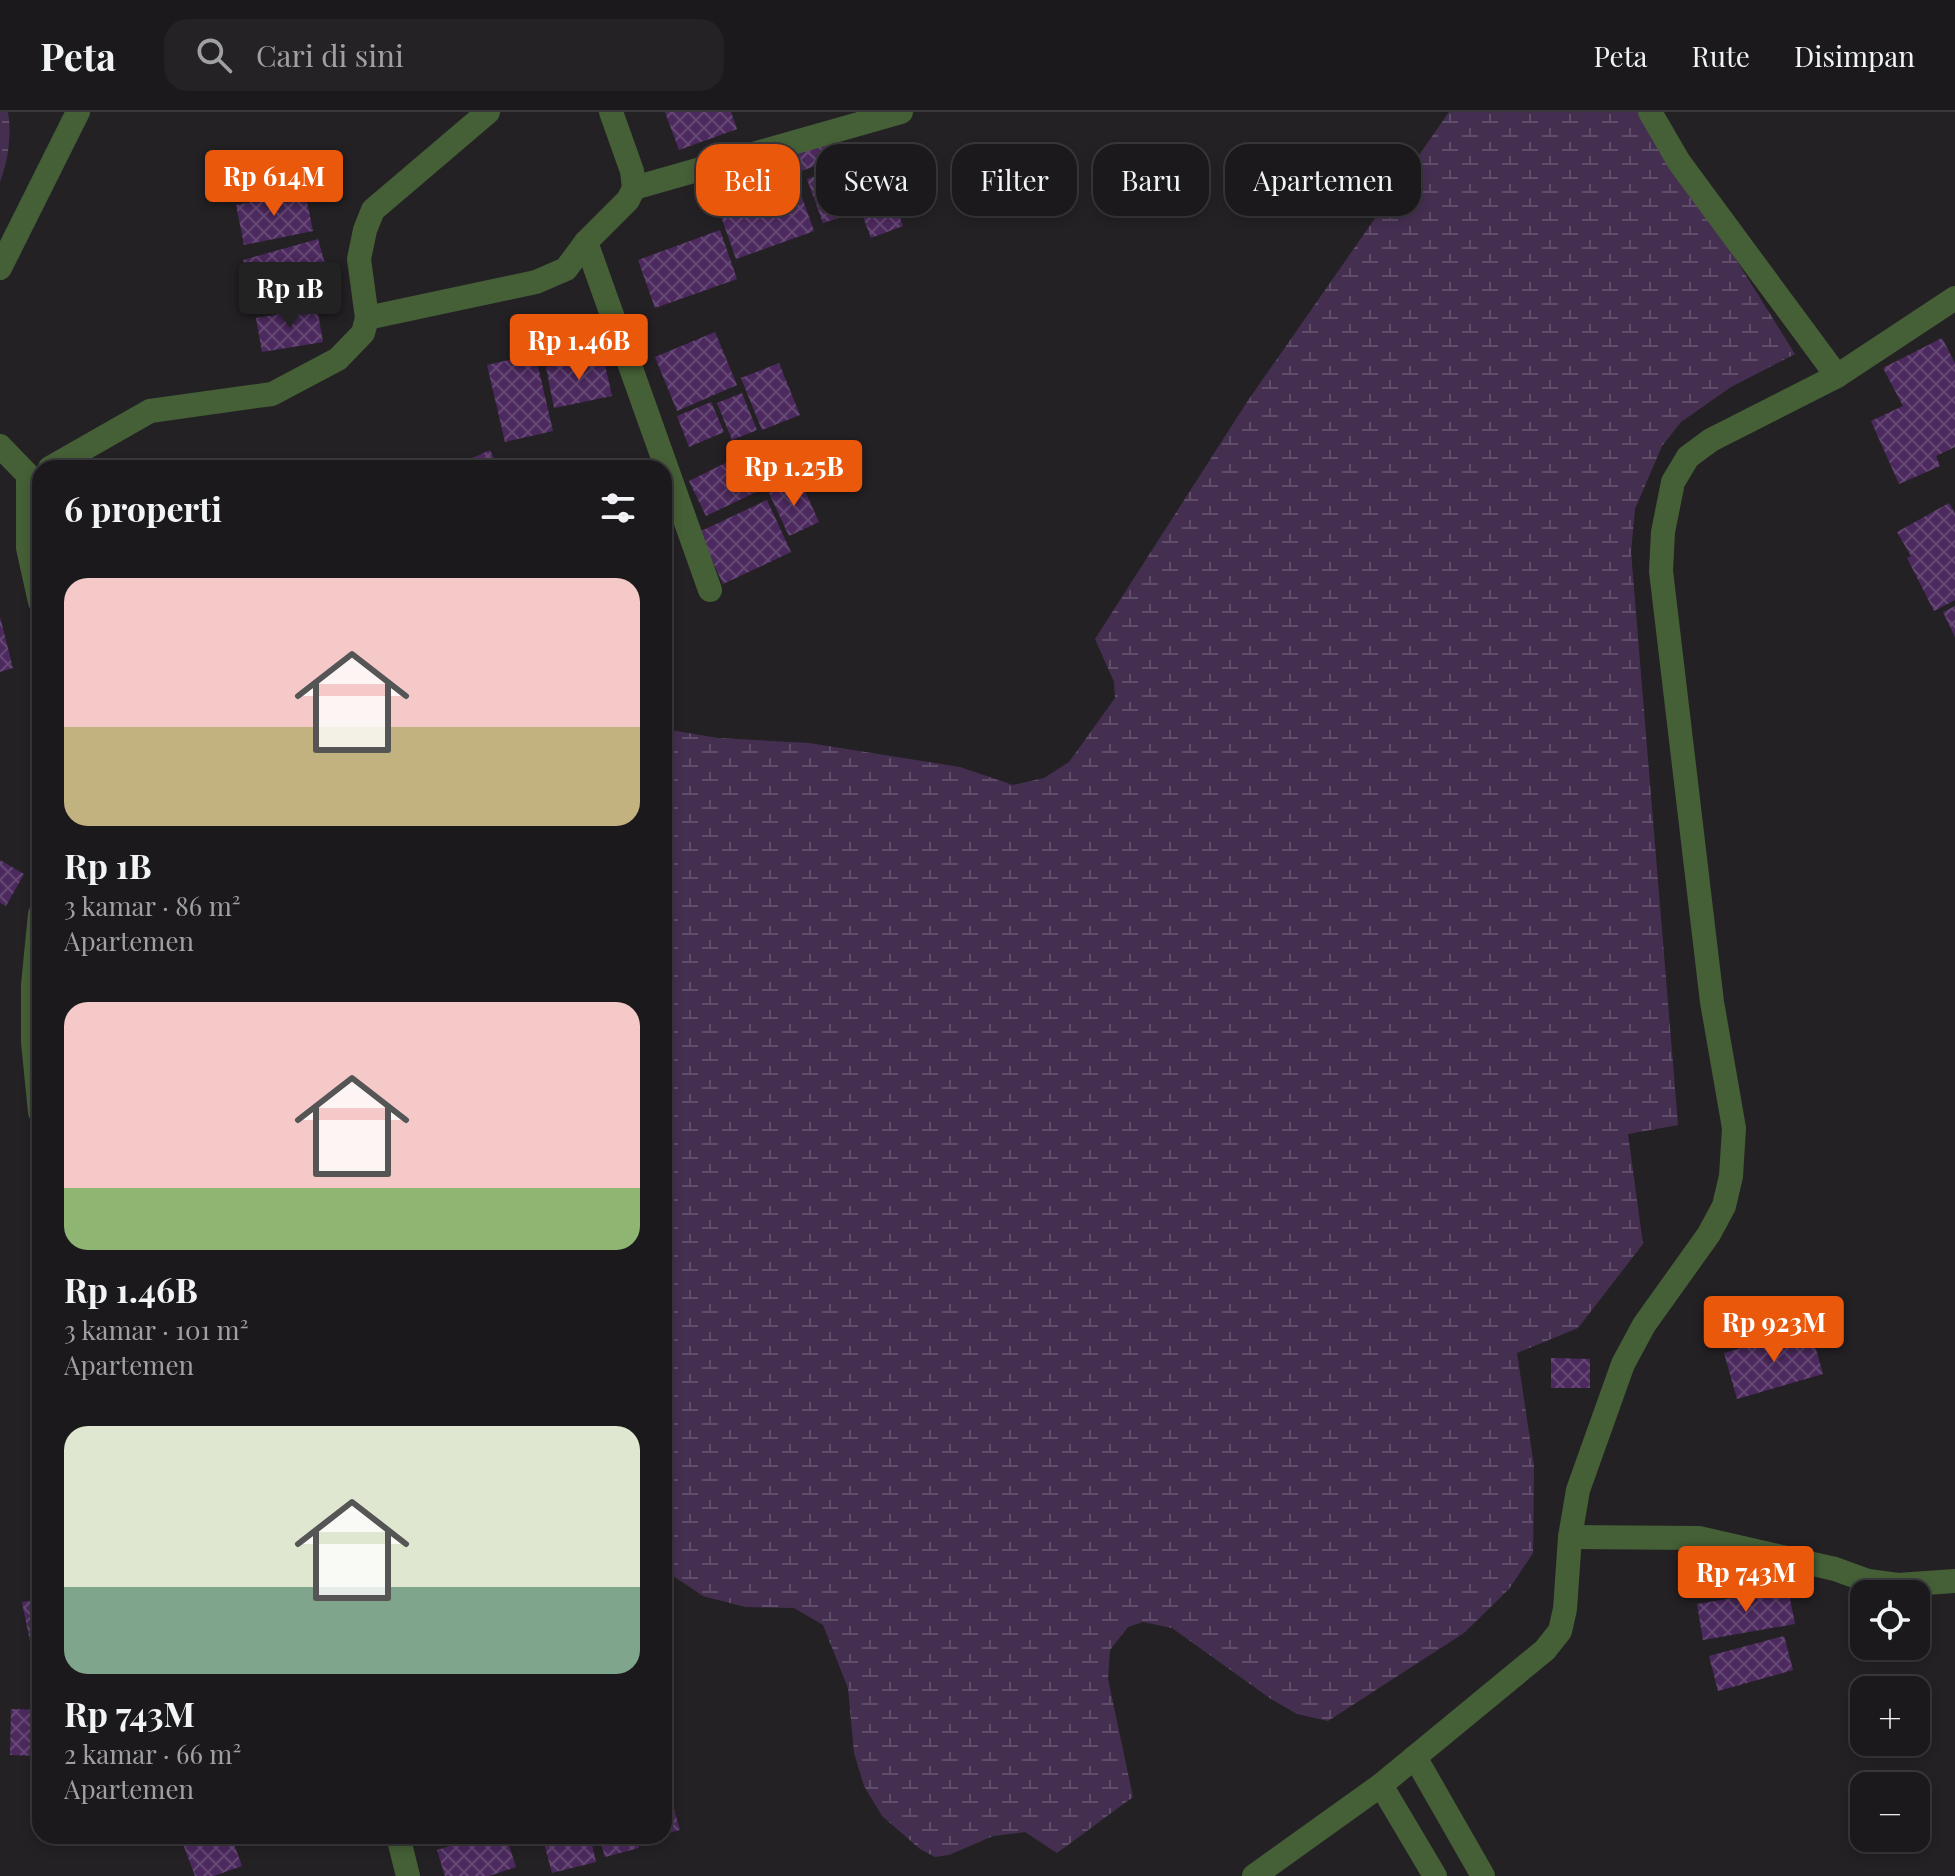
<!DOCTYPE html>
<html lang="id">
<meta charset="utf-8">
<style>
:root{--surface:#1b191c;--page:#242225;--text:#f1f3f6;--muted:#a0a0a3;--line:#39383b;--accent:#ea580c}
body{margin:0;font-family:"Playfair Display",serif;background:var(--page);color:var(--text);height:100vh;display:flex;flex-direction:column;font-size:30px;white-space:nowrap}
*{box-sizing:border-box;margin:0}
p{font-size:26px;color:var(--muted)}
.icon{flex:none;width:44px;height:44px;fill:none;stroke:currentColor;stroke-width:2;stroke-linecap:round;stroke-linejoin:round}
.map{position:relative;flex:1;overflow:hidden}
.details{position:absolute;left:32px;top:348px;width:640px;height:1384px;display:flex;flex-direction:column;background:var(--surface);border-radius:24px;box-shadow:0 4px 12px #0003,0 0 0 2px var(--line)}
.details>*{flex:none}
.banner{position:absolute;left:696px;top:32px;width:760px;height:72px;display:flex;gap:16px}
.fabs{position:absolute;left:1850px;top:1468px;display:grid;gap:16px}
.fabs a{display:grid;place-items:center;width:80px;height:80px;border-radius:16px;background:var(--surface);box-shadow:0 4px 12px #0003,0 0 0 2px var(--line);font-size:40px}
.price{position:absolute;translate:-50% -68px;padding:0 18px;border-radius:8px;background:var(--accent);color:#fff;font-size:26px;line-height:52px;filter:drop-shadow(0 2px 4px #0008)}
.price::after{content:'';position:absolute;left:50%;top:48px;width:24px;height:18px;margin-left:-12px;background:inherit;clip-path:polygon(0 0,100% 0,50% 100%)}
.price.on{background:#222;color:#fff}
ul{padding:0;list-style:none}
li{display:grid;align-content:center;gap:16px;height:424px;padding:0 32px}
li span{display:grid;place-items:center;height:248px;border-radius:24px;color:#555}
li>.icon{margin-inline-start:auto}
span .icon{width:144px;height:144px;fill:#fffc;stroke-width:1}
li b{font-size:34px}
h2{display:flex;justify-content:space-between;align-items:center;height:96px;padding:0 32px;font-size:34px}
.tag{padding:0 28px;border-radius:24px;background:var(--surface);box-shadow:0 4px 12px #0003,0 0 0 2px var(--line);font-size:28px;line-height:72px}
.tag.on{background:var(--accent);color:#fff}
header{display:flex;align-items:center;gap:48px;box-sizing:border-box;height:112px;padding:0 40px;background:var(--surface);border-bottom:2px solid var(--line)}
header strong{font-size:38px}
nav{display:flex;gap:44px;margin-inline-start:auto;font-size:28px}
.search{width:560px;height:72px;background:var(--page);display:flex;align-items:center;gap:20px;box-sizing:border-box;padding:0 28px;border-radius:24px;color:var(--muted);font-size:30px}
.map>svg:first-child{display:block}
.wetland{fill:url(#wetland-marsh)}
.building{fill:url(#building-cross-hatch)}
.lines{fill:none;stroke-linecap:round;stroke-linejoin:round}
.street{stroke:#455f36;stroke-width:24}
</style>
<header>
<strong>Peta</strong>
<div class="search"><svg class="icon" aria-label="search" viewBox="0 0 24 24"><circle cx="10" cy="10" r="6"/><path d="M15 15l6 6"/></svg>Cari di sini</div>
<nav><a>Peta</a><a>Rute</a><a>Disimpan</a></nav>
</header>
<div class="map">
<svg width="1955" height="1764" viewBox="0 0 1955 1764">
<defs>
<pattern id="wetland-marsh" width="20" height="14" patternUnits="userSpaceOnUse" patternTransform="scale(2)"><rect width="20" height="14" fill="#452f51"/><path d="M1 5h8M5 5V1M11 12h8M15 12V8" fill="none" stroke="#604d6a"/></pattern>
<pattern id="building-cross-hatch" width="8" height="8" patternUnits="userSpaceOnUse" patternTransform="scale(2)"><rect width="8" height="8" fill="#4c295e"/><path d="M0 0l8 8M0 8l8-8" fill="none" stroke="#664875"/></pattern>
</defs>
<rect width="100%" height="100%" fill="#242125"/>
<g class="wetland">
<path d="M0,0H8C12,22 8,49 0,70Z"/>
<path d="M1449,0H1638L1685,66L1795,242L1731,275L1681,310L1662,334L1635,397L1631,440L1678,1013L1628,1022L1643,1132L1578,1216L1517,1241L1534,1354L1533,1441L1509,1477L1464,1521L1328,1609L1297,1602L1271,1587L1172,1516L1143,1510L1128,1515L1110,1538L1108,1567L1133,1685L1057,1741L1025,1720L993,1724L949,1743L935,1745L920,1737L882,1704L864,1674L854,1641L848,1576L823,1513L794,1496L745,1495L703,1484L664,1458V617L718,626L809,631L960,655L1013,673L1044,666L1069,650L1115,586L1114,570L1095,527L1247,290Z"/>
</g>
<g class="building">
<path d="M665,0H731L737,17L679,38Z"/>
<path d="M828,22L836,46L791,63L783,39Z"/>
<path d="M881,53L903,114L871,126L848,65Z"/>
<path d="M838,56L854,101L823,111L807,67Z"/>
<path d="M795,66L814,119L736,147L717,93Z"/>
<path d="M305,80L313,119L244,133L236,93Z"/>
<path d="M720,118L737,167L655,196L638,148Z"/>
<path d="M318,127L329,166L253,187L243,148Z"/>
<path d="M317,196L323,230L262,240L256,206Z"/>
<path d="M715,220L737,273L677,299L655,245Z"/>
<path d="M1942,226L1955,251V335L1936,344L1940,354L1899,372L1871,309L1903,294L1883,256Z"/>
<path d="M535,242L553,319L505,330L487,253Z"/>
<path d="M603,244L612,284L554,296L546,255Z"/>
<path d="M779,251L800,303L762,318L741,266Z"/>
<path d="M742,281L757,318L732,328L717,291Z"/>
<path d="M711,290L724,320L689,335L677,304Z"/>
<path d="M766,331L783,367L706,404L689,369Z"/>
<path d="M490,338L498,356H451Z"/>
<path d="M800,368L819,410L789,424L769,381Z"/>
<path d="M767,388L791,440L723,472L699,420Z"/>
<path d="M1949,391L1955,401V488L1934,499L1907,446L1911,444L1897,420Z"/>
<path d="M1955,494V525L1943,500Z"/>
<path d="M0,505L13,556L0,560Z"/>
<path d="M0,748L24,762L6,794L0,791Z"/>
<path d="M1810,1216L1823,1262L1737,1287L1724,1241Z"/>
<path d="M1551,1246L1590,1247V1276H1551Z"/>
<path d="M1788,1477L1795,1512L1703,1528L1697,1492Z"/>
<path d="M40,1487V1533L31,1535L22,1490Z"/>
<path d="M1784,1524L1793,1558L1718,1579L1709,1544Z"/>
<path d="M11,1597L40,1598V1644L10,1643Z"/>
<path d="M664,1663L680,1718L664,1722Z"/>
<path d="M180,1724H231L242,1754L214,1764H195Z"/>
<path d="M482,1724H506L516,1755L489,1764H445L437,1738Z"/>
<path d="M542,1724H590L596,1750L552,1761Z"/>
<path d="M599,1724H636L639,1736L605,1745Z"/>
</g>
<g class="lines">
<g class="street">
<path d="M1650,0L1679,50L1837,264"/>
<path d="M634,76L901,0"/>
<path d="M586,130L710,478"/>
<path d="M0,156L78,0"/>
<path d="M367,206L536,170L566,157L586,130L628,88L634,76L632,59L611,0"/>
<path d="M0,334L28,363V436L40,490"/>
<path d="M50,356L150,299L272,282L338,247L363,221L367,206L359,147L365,118L373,98L488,0"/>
<path d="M40,802L33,873V930L40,1000"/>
<path d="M1570,1425L1699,1426L1835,1457L1868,1469L1898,1473L1955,1469"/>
<path d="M1415,1645L1483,1764"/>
<path d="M1381,1673L1435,1764"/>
<path d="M398,1724L408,1764"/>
<path d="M1254,1764L1381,1673L1545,1538L1560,1519L1565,1497L1570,1425L1578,1378L1623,1252L1644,1213L1709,1122L1724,1094L1731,1064L1734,1016L1712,890L1661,459L1663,420L1673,370L1688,345L1711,328L1837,264L1955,186"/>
</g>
</g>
</svg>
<div class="fabs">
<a><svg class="icon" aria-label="locate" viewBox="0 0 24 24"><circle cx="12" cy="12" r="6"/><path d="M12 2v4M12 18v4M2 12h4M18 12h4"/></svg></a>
<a>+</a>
<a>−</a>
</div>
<b class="price" style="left:274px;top:106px">Rp 614M</b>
<b class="price on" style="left:290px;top:218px">Rp 1B</b>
<b class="price" style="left:579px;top:270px">Rp 1.46B</b>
<b class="price" style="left:794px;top:396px">Rp 1.25B</b>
<b class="price" style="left:1774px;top:1252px">Rp 923M</b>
<b class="price" style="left:1746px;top:1502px">Rp 743M</b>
<div class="banner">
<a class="tag on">Beli</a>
<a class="tag">Sewa</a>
<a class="tag">Filter</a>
<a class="tag">Baru</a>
<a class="tag">Apartemen</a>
</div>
<section class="details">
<h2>6 properti<svg class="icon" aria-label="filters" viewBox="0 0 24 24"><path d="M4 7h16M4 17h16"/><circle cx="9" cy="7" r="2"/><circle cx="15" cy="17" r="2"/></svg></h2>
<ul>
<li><span style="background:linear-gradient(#f6c9c9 60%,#c2b280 0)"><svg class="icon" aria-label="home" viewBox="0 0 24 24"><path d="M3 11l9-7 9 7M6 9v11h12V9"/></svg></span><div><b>Rp 1B</b><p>3 kamar · 86 m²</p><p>Apartemen</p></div></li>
<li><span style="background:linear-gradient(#f6c9c9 75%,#8fb573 0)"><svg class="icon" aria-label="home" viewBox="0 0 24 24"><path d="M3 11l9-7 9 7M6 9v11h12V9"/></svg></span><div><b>Rp 1.46B</b><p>3 kamar · 101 m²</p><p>Apartemen</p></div></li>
<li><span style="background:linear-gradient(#dfe7d0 65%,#7fa58c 0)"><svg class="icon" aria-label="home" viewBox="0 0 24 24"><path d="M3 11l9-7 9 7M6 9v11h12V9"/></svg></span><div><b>Rp 743M</b><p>2 kamar · 66 m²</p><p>Apartemen</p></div></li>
</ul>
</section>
</div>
